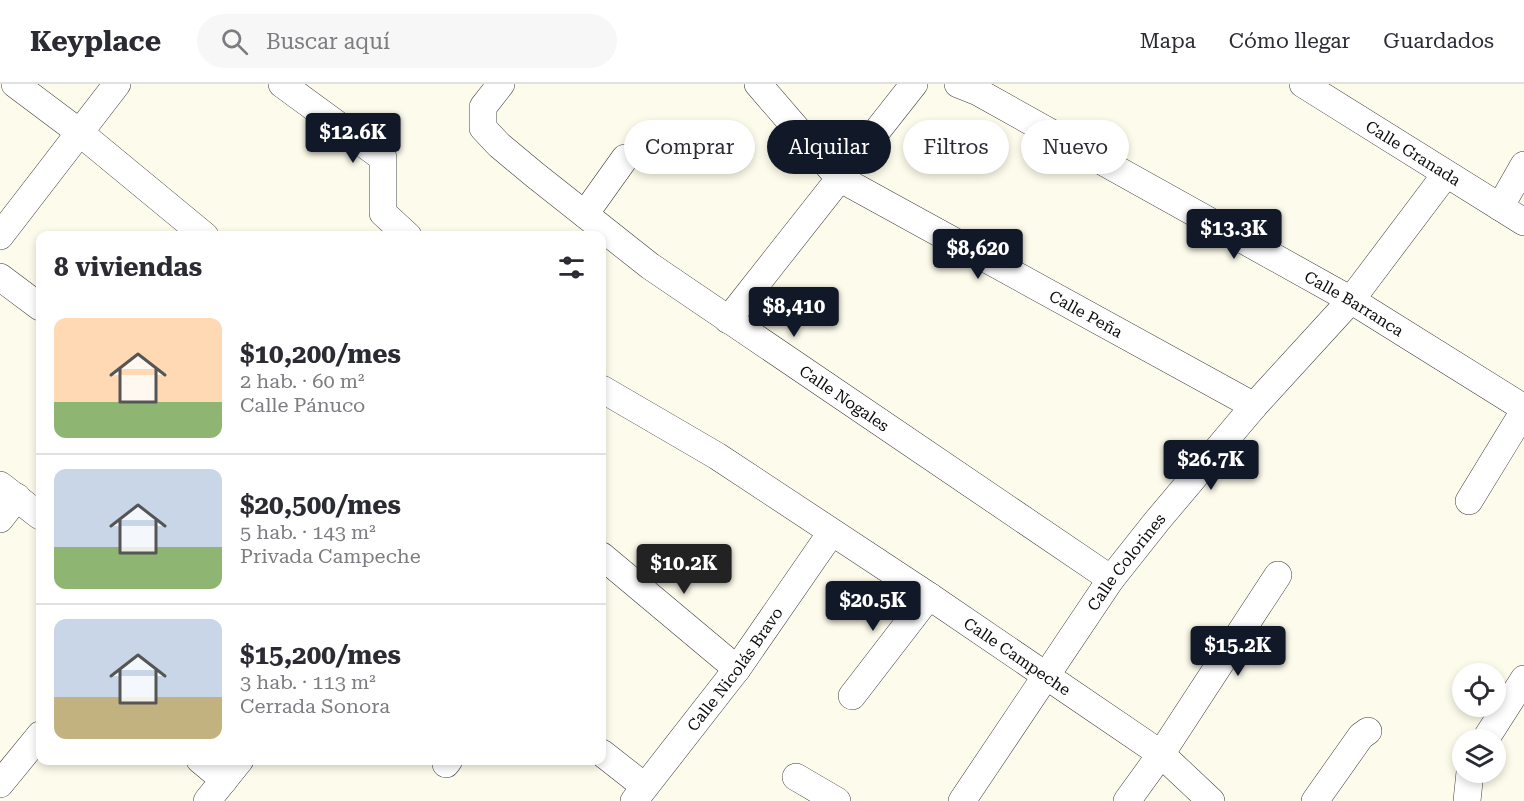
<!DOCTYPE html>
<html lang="es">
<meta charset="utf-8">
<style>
:root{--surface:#fff;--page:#f7f7f7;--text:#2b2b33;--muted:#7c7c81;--line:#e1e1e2;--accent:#111827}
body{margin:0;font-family:"Roboto Serif",serif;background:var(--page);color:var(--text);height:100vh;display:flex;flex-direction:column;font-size:22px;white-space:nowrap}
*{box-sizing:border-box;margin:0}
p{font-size:20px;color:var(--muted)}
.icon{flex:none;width:33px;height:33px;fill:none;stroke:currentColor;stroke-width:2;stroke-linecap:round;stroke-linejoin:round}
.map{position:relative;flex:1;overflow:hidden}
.sheet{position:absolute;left:36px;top:147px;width:570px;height:534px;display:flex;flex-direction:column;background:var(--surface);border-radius:12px;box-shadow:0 3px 9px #0003}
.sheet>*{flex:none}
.banner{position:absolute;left:624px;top:36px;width:570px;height:54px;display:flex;gap:12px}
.buttons{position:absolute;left:1452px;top:579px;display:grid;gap:12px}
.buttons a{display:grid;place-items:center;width:54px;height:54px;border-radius:50%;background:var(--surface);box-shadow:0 3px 9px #0003;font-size:30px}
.price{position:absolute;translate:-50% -51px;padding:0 14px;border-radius:6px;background:var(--accent);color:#fff;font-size:20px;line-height:39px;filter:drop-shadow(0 2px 3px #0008)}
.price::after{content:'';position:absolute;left:50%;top:36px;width:18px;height:14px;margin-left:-9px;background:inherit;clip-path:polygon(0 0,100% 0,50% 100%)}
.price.current{background:#222;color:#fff}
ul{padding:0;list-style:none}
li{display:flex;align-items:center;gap:18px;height:150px;padding:0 18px}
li+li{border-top:2px solid var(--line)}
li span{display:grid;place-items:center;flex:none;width:168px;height:120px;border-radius:12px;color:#555}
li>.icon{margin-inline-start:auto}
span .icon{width:72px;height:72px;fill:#fffc;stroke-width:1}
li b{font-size:26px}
h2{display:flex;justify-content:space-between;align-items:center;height:72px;padding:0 18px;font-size:26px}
.pill{padding:0 21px;border-radius:27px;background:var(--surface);box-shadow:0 3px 9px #0003;font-size:21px;line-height:54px}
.pill.current{background:var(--accent);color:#fff}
header{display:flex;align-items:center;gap:36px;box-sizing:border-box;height:84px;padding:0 30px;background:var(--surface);border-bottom:2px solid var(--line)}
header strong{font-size:28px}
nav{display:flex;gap:33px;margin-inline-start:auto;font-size:21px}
.search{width:420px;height:54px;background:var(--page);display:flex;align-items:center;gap:15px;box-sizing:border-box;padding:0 21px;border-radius:33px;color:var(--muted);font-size:22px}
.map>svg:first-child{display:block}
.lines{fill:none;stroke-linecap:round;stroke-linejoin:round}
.street-casing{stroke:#3e3e3e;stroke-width:28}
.street{stroke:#fff;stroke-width:27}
.labels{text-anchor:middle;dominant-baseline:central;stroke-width:6;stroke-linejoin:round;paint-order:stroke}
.street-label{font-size:16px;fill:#0b0b0b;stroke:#fff}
</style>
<header>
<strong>Keyplace</strong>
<div class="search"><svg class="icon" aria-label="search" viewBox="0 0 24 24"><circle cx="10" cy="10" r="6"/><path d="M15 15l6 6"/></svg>Buscar aquí</div>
<nav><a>Mapa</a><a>Cómo llegar</a><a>Guardados</a></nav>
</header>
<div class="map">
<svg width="1524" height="717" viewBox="0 0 1524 717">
<rect width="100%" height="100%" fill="#fdfbeb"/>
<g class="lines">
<defs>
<g id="street">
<path d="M15,0L79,48L205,152"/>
<path d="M282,0L383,74V129L408,152"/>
<path id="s1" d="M501,0L483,23V44L499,61L535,91L650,182L1111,495"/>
<path id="s2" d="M758,0L839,94L1254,322"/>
<path id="s3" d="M958,0L978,8L1351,216L1524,324"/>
<path id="s4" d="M1303,0L1524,138"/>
<path d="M1500,123L1524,81"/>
<path d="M585,130L625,74"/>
<path d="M0,152L117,0"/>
<path d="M0,193L40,223"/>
<path d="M728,236L914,0"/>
<path id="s5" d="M602,305L717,372L929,512L1161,670L1211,717"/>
<path d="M0,401L40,432"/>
<path d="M1469,417L1524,327"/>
<path d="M0,435L17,413"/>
<path d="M602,472L737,585"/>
<path d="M852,612L929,512"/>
<path d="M1485,656L1524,595"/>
<path d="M602,669L644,702"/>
<path d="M200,676L224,696"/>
<path d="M446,680L449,676"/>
<path d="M796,693L837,717"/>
<path d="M0,700L40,651"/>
<path d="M207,717L240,676"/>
<path id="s6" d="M634,717L737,585L831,449"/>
<path id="s7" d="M962,717L1111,495L1157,437L1254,322L1351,216L1446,90"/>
<path d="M1127,717L1161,670L1278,491"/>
<path d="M1315,717L1361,652L1368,647"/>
<path d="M1467,717L1470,688"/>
</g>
</defs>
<use href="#street" class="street-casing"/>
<use href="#street" class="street"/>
</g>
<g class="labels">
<g class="street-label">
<text stroke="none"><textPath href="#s4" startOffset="130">Calle Granada</textPath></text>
<text stroke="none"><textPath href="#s3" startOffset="453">Calle Barranca</textPath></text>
<text stroke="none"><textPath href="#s2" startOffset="406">Calle Peña</textPath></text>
<text stroke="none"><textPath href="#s1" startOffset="502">Calle Nogales</textPath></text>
<text stroke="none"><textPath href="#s7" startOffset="290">Calle Colorines</textPath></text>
<text stroke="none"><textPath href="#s5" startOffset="494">Calle Campeche</textPath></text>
<text stroke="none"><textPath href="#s6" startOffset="166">Calle Nicolás Bravo</textPath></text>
</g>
</g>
</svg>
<div class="buttons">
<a><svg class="icon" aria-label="locate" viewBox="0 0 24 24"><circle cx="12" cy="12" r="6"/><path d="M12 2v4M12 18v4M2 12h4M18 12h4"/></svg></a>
<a><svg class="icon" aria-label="layers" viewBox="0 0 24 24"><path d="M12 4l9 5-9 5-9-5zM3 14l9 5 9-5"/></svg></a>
</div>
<b class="price" style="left:353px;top:80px">$12.6K</b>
<b class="price" style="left:1234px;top:176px">$13.3K</b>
<b class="price" style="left:978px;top:196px">$8,620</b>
<b class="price" style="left:794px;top:254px">$8,410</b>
<b class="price" style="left:1211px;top:407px">$26.7K</b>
<b class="price current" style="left:684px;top:511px">$10.2K</b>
<b class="price" style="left:873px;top:548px">$20.5K</b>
<b class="price" style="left:1238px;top:593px">$15.2K</b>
<div class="banner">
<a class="pill">Comprar</a>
<a class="pill current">Alquilar</a>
<a class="pill">Filtros</a>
<a class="pill">Nuevo</a>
</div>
<section class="sheet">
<h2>8 viviendas<svg class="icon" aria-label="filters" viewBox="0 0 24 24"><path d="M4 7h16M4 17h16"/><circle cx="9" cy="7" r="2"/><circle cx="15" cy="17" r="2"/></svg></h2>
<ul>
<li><span style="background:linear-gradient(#ffd9b3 70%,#8fb573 0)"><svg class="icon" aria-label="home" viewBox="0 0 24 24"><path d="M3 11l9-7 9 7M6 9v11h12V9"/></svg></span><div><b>$10,200/mes</b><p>2 hab. · 60 m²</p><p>Calle Pánuco</p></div></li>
<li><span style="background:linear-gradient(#c9d6e8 65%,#8fb573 0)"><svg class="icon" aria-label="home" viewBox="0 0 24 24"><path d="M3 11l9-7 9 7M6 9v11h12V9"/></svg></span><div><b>$20,500/mes</b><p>5 hab. · 143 m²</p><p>Privada Campeche</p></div></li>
<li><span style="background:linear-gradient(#c9d6e8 65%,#c2b280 0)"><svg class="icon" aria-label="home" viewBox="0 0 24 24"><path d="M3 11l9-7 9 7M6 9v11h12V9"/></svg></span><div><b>$15,200/mes</b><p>3 hab. · 113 m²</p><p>Cerrada Sonora</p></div></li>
</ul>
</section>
</div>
